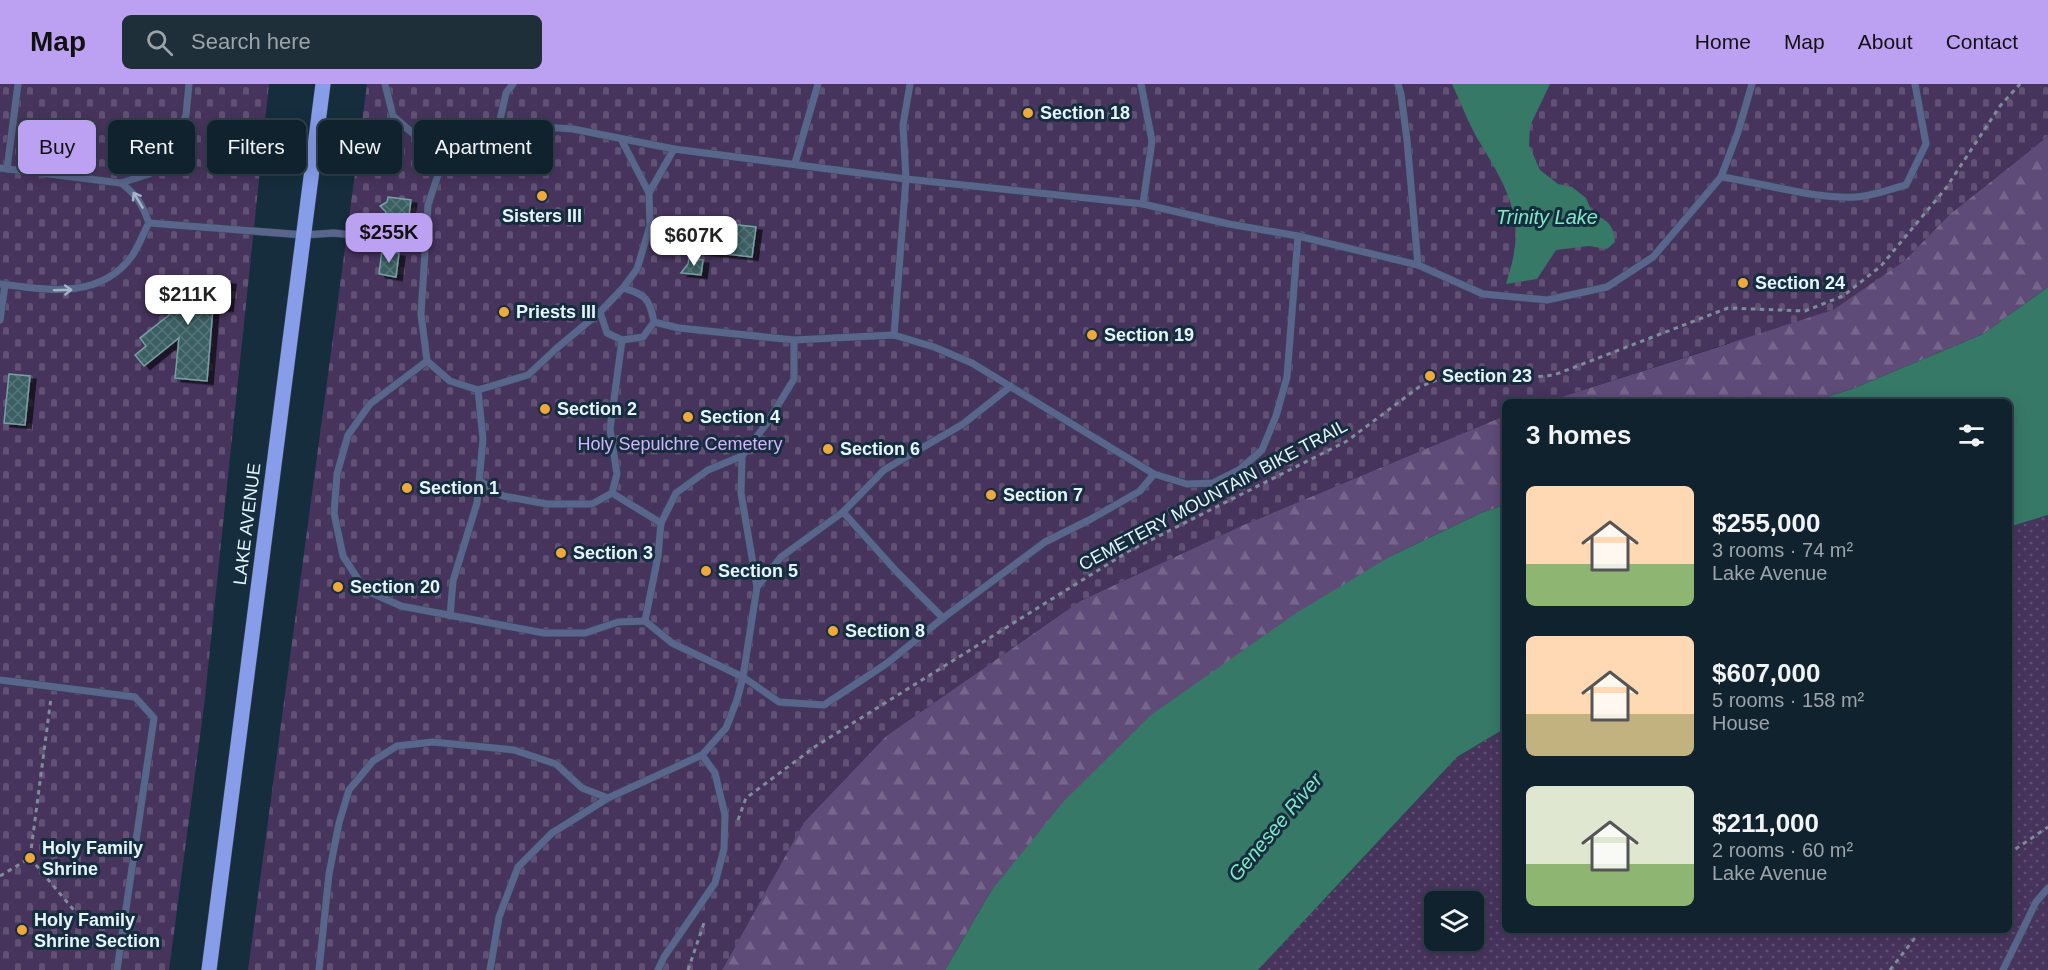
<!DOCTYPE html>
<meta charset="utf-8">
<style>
:root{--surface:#10222e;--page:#1e2f3a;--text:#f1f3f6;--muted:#9ca4aa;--line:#303f4a;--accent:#bca0f2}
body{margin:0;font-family:Helvetica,sans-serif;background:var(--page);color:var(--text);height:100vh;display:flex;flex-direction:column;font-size:22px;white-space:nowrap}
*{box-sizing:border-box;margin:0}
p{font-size:20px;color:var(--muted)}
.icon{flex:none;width:33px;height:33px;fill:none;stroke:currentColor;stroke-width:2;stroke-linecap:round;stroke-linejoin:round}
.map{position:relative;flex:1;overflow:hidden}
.side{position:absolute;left:1502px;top:315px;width:510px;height:534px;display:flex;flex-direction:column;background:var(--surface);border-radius:9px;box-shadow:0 3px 15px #0003,0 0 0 2px var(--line)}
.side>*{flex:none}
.guide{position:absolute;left:18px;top:36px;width:570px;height:54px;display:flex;gap:12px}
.buttons{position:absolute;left:1424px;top:807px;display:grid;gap:12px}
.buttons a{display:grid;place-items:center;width:60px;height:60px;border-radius:9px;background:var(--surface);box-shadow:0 3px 15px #0003,0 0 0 2px var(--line);font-size:30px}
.price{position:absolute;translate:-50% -51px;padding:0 14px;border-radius:12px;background:#fff;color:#222;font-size:20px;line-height:39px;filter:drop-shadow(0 2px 3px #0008)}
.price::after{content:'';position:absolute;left:50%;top:36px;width:18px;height:14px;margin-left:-9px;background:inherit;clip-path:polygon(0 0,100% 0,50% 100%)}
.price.current{background:var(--accent);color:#111}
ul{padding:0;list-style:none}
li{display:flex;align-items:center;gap:18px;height:150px;padding:0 24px}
li span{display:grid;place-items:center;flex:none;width:168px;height:120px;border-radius:9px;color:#555}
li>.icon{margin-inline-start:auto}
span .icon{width:72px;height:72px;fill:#fffc;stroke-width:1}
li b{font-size:26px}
h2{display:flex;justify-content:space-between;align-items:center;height:72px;padding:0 24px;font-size:26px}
.chip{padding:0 21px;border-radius:9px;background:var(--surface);box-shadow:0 3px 15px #0003,0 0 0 2px var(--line);font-size:21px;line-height:54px}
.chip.current{background:var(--accent);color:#111}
header{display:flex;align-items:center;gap:36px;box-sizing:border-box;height:84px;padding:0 30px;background:var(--accent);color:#111}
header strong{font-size:28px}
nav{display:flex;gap:33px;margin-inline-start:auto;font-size:21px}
.search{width:420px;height:54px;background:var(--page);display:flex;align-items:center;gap:15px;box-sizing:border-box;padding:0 21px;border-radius:9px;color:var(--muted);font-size:22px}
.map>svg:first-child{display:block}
.green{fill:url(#green-dots);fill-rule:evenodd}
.forest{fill:url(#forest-firs)}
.cemetery{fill:url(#cemetery-stones)}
.water{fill:#367966}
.building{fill:url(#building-cross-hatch);stroke:#799fa3;stroke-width:1.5;filter:url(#shadow)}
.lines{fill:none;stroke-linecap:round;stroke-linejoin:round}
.service-casing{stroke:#324958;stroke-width:8}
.primary-casing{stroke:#324958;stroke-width:16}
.path{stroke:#7a8e9b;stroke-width:3;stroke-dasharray:4.5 4.5;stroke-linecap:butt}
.service{stroke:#59658a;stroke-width:7}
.primary{stroke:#879dea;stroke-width:15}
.oneway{stroke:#a6b4ca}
.poi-dot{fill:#eea83c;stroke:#152d3d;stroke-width:2}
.labels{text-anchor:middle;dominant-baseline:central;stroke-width:6;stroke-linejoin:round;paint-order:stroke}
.poi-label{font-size:18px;font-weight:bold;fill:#e5f4fe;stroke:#152d3d;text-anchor:start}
.park-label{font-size:18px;fill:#d3b4fd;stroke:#152d3d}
.street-label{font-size:18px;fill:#e5f4fe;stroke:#152d3d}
.water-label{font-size:20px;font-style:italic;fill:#81e7c8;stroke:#152d3d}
</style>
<header>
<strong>Map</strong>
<div class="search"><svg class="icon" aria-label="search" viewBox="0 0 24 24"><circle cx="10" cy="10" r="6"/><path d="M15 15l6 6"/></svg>Search here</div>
<nav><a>Home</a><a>Map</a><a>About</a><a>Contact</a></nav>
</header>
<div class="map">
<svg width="2048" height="886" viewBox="0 0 2048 886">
<defs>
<pattern id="green-dots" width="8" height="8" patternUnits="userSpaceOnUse" patternTransform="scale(1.5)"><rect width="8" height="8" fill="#47345d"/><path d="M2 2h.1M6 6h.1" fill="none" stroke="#615275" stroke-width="1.8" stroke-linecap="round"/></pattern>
<pattern id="forest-firs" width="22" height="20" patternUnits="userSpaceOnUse" patternTransform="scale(1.5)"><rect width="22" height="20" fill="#5f4b78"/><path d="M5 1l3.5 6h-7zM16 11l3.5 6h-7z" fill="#76668c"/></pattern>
<pattern id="cemetery-stones" width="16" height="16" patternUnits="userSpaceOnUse" patternTransform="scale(1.5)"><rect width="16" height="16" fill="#47345d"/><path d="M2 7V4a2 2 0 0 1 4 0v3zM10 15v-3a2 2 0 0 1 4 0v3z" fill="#615275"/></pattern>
<pattern id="building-cross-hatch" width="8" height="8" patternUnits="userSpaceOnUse" patternTransform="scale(1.5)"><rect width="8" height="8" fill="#3a5e62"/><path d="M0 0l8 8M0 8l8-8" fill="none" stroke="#56767a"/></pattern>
<filter id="shadow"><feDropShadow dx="6" dy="3.5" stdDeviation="0" flood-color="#0009"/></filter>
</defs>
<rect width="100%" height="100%" fill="#152d3d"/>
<path class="green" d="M2048,431V886H1258L1457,673L1504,645V846H2008L2009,443ZM1434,818H1473V856H1434Z"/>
<g class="forest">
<path d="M2048,52V203L1983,250L1852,305L1811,318H1545L1728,260L1903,178L1950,130Z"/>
<path d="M1504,332V421L1481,429L1391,472L991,807L945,886H722L804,738L886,652L1080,517L1243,441Z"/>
</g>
<g class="cemetery">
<path d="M0,0H269L204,622L169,886H0Z"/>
<path d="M367,0H2048V52L1950,130L1903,178L1833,226L1545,318H1504V332L1243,441L1080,517L886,652L804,738L722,886H248Z"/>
</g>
<g class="water">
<path d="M1452,0H1550L1530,42L1529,61L1540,86L1558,100L1572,103L1586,114L1593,130C1608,136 1614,142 1615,158L1607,165L1589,162L1556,166L1537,195L1506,200C1509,189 1513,178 1514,168C1522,127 1500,92 1480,59C1469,41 1461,19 1452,0Z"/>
<path d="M2048,203V431L2009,443L2008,318H1811L1852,305L1983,250Z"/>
<path d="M1504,421V645L1457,673L1258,886H945L991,807L1064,717L1151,631L1296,529L1391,472L1481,429Z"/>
</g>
<g class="building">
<path d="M388,113L411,116L409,131L402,130L401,135L385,133L386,128L380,122L387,118Z"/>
<path d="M695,136L756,143L752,173L691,166Z"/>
<path d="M382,166L399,169L396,193L379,190Z"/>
<path d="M689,174L703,176L701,191L681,189L688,180Z"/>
<path d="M173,192L230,197L227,224L213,223L207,297L175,294L179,254L144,282L135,271L146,262L140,254L169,231Z"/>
<path d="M9,290L30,292L25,341L4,339Z"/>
</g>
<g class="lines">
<defs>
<g id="service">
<path d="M385,0L393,32L443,76"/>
<path d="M1141,0L1152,57L1143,120"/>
<path d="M1398,0L1401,10L1407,56L1418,181"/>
<path d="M499,40L506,9L513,0"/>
<path d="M621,55L649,109L650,142L637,185L623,204L600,228L557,264L528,291L478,306L450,297L427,277L421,230L428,121L443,76L477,49L499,40L573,45L674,65"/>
<path d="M795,79L818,0"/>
<path d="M0,84L121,99L149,90L172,70L186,31L189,0"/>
<path d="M7,85L18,0"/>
<path d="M1721,93C1765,99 1811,115 1856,113C1872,112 1890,105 1906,101L1926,60L1915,0"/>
<path d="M649,109L674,65L906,95L1143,120L1229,140L1298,152L1418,181L1483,210L1547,216L1607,203L1653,173L1721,93L1738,48L1752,0"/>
<path d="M149,139L304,151L334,149L426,159"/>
<path d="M0,200C47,206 100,216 132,172C139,162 143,149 149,139C142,120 137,111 121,99"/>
<path d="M600,228L607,249L622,256L643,253L654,238C650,215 645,210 623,204"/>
<path d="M0,236L5,201"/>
<path d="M654,238L679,244L794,256L894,251L934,263L972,279L1154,390L1187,400L1213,399L1239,386L1262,366L1276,332L1287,293L1298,152"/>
<path d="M894,251L906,95L903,41L910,0"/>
<path d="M427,277L370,320L348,351L337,390L334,429L343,472L365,506L401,522L544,549H585L618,538L645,537L672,559L743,593L779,618L824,621L886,580L943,534L1045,458L1091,435L1140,407L1154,390"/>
<path d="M742,372L741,409L757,503"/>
<path d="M480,397L503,412L547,420H592L612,409L617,390L610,345L622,256"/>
<path d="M612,409L661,439"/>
<path d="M843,428L897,488L943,534"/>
<path d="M450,532L453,497L477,419L483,355L478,306"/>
<path d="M645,537L658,472L661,439L676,409L708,386L742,372L767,339L794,295V256"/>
<path d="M0,596L135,613L154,634L117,886"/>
<path d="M319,886L329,790L339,739L349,706L373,677L397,662L433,658L514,666L556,680L582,704L608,714"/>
<path d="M490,886L499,833L518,783L552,749L608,714L702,671L726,644L737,616L743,593L757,503L781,473L843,428L884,386L963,340L1011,302"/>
<path d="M658,886L664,873L715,799L724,765L725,731L715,689L702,671"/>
<path d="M2003,886L2036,818L2048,804"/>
</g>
<path id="primary" d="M209,886L323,0"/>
</defs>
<use href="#service" class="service-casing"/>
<use href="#primary" class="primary-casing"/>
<g class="path">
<path d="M738,736L746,714L816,662L1129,467L1347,357L1419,303L1458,288L1524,294L1554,291L1728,224L1805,227L1843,212L1881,182L1946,104L2000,22L2020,0"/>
<path d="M2008,770L2048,743"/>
<path d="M30,774L83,837L113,840"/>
<path d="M0,792L30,774L51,614"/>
<path d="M688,886L704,839"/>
<path d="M1890,886L1921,846"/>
</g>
<use href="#service" class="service"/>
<use href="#primary" class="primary"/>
</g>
<defs><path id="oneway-shaft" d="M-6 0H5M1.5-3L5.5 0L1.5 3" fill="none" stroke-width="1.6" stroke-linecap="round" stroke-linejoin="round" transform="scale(1.5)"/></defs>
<g class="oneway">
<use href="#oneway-shaft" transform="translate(138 116) rotate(-121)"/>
<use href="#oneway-shaft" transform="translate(63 206) rotate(-2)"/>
</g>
<g class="poi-dot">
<circle cx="1028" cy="29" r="6"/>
<circle cx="542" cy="112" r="6"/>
<circle cx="1743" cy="199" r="6"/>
<circle cx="504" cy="228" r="6"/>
<circle cx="1092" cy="251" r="6"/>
<circle cx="1430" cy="292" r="6"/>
<circle cx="545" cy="325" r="6"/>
<circle cx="688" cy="333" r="6"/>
<circle cx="828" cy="365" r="6"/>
<circle cx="407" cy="404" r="6"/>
<circle cx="991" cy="411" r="6"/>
<circle cx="561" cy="469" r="6"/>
<circle cx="706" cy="487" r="6"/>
<circle cx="338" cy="503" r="6"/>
<circle cx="833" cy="547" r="6"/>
<circle cx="30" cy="774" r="6"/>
<circle cx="22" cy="846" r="6"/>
</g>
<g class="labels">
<g class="poi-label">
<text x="1040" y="29">Section 18</text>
<text x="542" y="132" text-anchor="middle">Sisters III</text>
<text x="1755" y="199">Section 24</text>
<text x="516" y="228">Priests III</text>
<text x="1104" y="251">Section 19</text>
<text x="1442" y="292">Section 23</text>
<text x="557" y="325">Section 2</text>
<text x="700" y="333">Section 4</text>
<text x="840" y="365">Section 6</text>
<text x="419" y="404">Section 1</text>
<text x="1003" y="411">Section 7</text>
<text x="573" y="469">Section 3</text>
<text x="718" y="487">Section 5</text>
<text x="350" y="503">Section 20</text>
<text x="845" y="547">Section 8</text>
<text x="42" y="764">Holy Family<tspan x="42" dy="21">Shrine</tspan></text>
<text x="34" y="836">Holy Family<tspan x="34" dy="21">Shrine Section</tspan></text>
</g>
<g class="park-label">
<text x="680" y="360">Holy Sepulchre Cemetery</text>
</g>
<g class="street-label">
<text transform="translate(1213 411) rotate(-28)">CEMETERY MOUNTAIN BIKE TRAIL</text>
<text transform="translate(247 440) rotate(-83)">LAKE AVENUE</text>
</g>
<g class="water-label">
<text x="1547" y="133">Trinity Lake</text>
<text transform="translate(1275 743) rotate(-50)">Genesee River</text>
</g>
</g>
</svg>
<div class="buttons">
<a><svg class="icon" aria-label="layers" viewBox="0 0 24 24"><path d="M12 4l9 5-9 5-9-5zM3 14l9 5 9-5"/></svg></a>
</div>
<b class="price current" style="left:389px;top:180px">$255K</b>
<b class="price" style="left:694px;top:183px">$607K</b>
<b class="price" style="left:188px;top:242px">$211K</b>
<div class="guide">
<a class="chip current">Buy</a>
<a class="chip">Rent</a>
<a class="chip">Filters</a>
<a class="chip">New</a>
<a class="chip">Apartment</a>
</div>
<section class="side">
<h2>3 homes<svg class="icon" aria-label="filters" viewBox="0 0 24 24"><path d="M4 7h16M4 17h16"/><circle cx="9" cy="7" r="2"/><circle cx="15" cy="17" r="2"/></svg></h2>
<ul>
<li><span style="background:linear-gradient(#ffd9b3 65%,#8fb573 0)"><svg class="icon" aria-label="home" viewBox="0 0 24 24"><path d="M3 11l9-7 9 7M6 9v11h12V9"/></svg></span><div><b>$255,000</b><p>3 rooms · 74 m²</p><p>Lake Avenue</p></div></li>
<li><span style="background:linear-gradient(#ffd9b3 65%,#c2b280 0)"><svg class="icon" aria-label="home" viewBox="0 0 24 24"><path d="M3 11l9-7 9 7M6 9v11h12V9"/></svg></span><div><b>$607,000</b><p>5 rooms · 158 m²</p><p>House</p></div></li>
<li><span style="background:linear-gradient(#dfe7d0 65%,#8fb573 0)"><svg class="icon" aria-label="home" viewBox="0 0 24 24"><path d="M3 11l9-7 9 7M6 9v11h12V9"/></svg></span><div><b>$211,000</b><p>2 rooms · 60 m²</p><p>Lake Avenue</p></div></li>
</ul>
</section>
</div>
